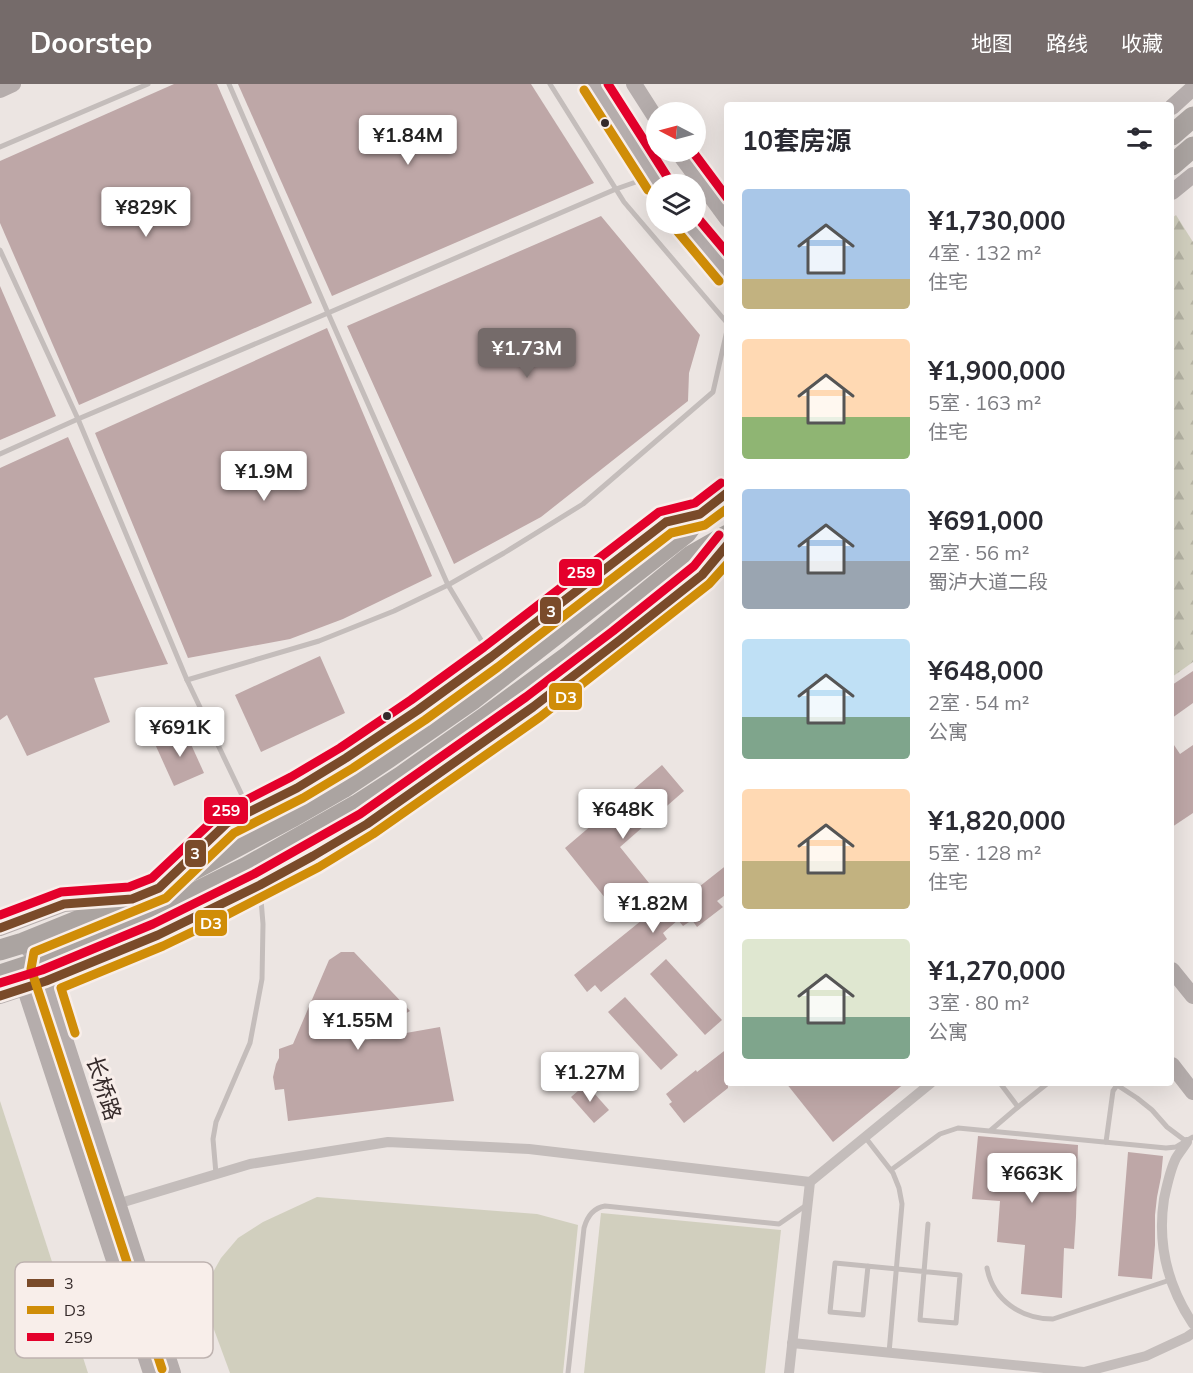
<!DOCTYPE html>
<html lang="zh">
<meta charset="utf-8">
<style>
:root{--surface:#fff;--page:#f2f2f3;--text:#2b2b33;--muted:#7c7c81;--accent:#756b6a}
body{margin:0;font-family:Mulish,"Noto Sans SC",sans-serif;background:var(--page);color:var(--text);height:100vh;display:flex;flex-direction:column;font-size:22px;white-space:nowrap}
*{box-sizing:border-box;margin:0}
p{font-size:20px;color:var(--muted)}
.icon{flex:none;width:33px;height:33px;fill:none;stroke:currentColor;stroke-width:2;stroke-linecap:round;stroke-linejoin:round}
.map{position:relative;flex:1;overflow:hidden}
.details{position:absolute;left:724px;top:18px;width:450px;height:984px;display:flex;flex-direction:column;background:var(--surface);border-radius:6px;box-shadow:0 6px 24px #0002}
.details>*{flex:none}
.needle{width:39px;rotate:276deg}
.tools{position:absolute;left:646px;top:18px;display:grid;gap:12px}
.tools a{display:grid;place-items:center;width:60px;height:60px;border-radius:50%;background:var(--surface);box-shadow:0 6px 24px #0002;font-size:30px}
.price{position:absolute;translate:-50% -51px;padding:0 14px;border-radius:6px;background:#fff;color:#222;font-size:20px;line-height:39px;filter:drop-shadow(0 2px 3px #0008)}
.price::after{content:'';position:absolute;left:50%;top:36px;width:18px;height:14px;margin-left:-9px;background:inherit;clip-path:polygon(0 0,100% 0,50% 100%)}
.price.current{background:var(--accent);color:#fff}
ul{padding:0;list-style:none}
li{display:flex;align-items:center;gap:18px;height:150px;padding:0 18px}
li span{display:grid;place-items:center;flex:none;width:168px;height:120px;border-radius:6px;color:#555}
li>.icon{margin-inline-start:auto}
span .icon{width:72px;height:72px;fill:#fffc;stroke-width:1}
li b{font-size:26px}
h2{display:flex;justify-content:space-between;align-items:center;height:72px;padding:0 18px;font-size:26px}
header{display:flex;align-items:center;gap:36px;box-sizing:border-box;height:84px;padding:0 30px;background:var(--accent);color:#fff}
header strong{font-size:28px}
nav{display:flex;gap:33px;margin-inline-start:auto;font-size:21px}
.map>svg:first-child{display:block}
.forest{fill:url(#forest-firs)}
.pitch{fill:#d1cfbe}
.building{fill:#bea7a7}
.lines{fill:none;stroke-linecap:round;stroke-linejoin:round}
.lane{stroke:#c4bdbb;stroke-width:5}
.street{stroke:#c4bdbb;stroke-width:10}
.secondary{stroke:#b5adac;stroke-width:16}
.highway{stroke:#aba4a1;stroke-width:21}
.bus-1-casing{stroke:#f8eeea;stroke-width:14}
.bus-2-casing{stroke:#f8eeea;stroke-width:14}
.bus-3-casing{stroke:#f8eeea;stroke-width:14}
.bus-1{stroke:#7a4b2a;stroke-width:9}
.bus-2{stroke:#d08d08;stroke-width:9}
.bus-3{stroke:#e4002b;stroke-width:9}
.bus-dot{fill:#352a2a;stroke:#f8eeea;stroke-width:2}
.labels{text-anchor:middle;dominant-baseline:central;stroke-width:6;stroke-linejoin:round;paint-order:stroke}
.street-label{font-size:22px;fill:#352a2a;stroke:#f8eeea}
.key{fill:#f8eeea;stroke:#beb3b0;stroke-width:1.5}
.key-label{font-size:16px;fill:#352a2a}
.line-badge{stroke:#f8eeea;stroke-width:2}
.badge-label{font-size:16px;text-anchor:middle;font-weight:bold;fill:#fff}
</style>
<header>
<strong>Doorstep</strong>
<nav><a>地图</a><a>路线</a><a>收藏</a></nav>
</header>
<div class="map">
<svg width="1193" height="1289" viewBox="0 0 1193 1289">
<defs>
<pattern id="forest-firs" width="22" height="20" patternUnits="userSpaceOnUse" patternTransform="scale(1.5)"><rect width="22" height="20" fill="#d1cfbe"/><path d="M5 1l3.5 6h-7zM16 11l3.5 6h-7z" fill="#b4b2a3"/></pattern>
</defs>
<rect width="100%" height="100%" fill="#ece5e2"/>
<path class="forest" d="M1176,131L1193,158V578L1172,593V134Z"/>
<g class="pitch">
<path d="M0,1017L88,1289H0Z"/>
<path d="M317,1113L537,1130L578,1141L563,1289H230L209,1232L208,1211L212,1190L221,1174L238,1154L263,1138Z"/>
<path d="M601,1129L781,1146L765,1289H584Z"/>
</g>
<g class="building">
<path d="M174,0H217L312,219L79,321L0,139V77Z"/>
<path d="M238,0H531L594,99L332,212Z"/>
<path d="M601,132L700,251L689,289L688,317L541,433L454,480L347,242Z"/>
<path d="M0,202L56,332L0,356Z"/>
<path d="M327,244L432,492L343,535L290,555L188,574L95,349Z"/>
<path d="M68,353L168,580L94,594L110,638L27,672L7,631L0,636V384Z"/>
<path d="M320,572L345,629L261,668L235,611Z"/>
<path d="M1193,587V619L1172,634V601Z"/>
<path d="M185,647L204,689L174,702L155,660Z"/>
<path d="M1172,658L1180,670L1193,661V729L1172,743Z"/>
<path d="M662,681L684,707L620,763L653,804L618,830L565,764Z"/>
<path d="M728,780V809L717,817L723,823L697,843L692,836L683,842L678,836L663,849L667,855L601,908L595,901L587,908L574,891L652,828L657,836Z"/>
<path d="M341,868H354L410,927L355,958L440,943L454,1017L288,1037L284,1005L275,1006L273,993L276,980L279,974V965L293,960L329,876Z"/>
<path d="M666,875L722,936L705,951L650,890Z"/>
<path d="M625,913L678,971L661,986L608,928Z"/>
<path d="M728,964V1004L684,1039L669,1020L672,1018L666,1010L696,986L697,988Z"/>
<path d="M786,999H905L833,1058Z"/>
<path d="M586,1000L609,1026L594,1039L571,1013Z"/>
<path d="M978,1052L1078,1061L1076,1133L1074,1165L1064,1164L1062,1214L1021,1210L1025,1161L997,1158L1000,1117L972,1115Z"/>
<path d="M1128,1068L1163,1072L1161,1093L1157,1113L1155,1131V1161L1152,1195L1118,1192Z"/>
</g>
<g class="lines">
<g class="lane">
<path d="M229,0L328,229L448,501L490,571"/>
<path d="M550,0L624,118L728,240"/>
<path d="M0,63L148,0"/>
<path d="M0,166L78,335L187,596L249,726"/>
<path d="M0,370L78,335L328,229L616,105L650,93"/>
<path d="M187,596L319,557L394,527L448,501L504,469L583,420L713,308L728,242"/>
<path d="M1000,999L1018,1023L1048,999"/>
<path d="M1114,999L1137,1014L1152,1026L1167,1043L1187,1058"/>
<path d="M991,1046L1018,1023"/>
<path d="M865,1053L893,1089L899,1104L902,1120L889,1269"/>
<path d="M1106,1058L1113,1007L1117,1001"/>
<path d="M891,1086L940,1050L958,1044L1166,1064L1176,1063L1193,1053"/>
<path d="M216,1090L213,1055L216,1038L250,959L262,895L263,840L260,803"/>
<path d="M868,1182L863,1231L830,1228L835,1179C876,1183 918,1187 960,1191L956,1239L920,1236L928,1140"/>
<path d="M987,1184C993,1216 1021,1235 1053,1235L1170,1196"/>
<path d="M568,1289L584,1144C587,1133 593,1124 605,1122L779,1140L805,1122"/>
</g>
<g class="street">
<path d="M1187,1058C1183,1064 1179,1069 1176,1074C1170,1086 1167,1101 1164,1115C1157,1161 1167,1201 1193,1240"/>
<path d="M97,1126L250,1080L388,1058L529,1065L810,1098"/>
<path d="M792,1259L1084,1288L1146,1272L1187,1253L1193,1249"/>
<path d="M789,1289L810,1098L931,999"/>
</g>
<g class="secondary">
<path d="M594,0L658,100"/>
<path d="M634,0L657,36"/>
<path d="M0,6L13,0"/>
<path d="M1172,23L1193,4"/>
<path d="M678,68L728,136"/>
<path d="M1172,108L1193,91"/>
<path d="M687,140L728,189"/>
<path d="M172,792L227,739L297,704L346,674L418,626L491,573L666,438L700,430"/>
<path d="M0,844L64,820L119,816"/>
<path d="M23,859L40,878L173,1289"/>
<path d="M1172,886L1193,912"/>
<path d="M22,896L151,1289"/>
<path d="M0,912L46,897L158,851L260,801L313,772L367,740L533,623L620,556L702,491L728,459"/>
<path d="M1172,981L1193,1008"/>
</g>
<g class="highway">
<path d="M1172,51L1193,33"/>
<path d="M1172,81L1193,63"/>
<path d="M0,866L23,859L159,804L294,732L343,704L388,674L473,615L686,449L700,430L728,408"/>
<path d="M0,891L40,878L162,825L247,783L357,721L402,692L487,632L570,571L691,472L728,451"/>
</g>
<defs>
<g id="bus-1">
<path d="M0,844L64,820L132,815L159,804L227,739L297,704L346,674L418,626L491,573L666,438L700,430L728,408"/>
<path d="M0,912L46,897L158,851L260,801L313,772L367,740L533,623L620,556L702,491L728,460"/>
</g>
<g id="bus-2">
<path d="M584,6L648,106"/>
<path d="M678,148L719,197"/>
<path d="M75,949L61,904L163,862L215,837L319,783L373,750L540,633L709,500L728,479"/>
<path d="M162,1285L31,885L34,868L166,814L234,749L303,714L353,684L425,636L498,583L671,449L705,441L728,424"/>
</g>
<g id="bus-3">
<path d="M608,0L668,94"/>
<path d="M693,68L728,115"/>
<path d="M696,132L728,170"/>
<path d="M0,831L61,808L129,803L152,794L221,729L291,693L340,664L411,616L484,563L659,428L695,419L721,399"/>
<path d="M0,899L42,886L153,840L254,790L360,730L526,613L613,547L694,482L719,451"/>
</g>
</defs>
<use href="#bus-1" class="bus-1-casing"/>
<use href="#bus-2" class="bus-2-casing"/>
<use href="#bus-3" class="bus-3-casing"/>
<use href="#bus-1" class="bus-1"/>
<use href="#bus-2" class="bus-2"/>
<use href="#bus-3" class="bus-3"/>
</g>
<g class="bus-dot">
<circle cx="605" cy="39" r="5"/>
<circle cx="387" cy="632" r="5"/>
</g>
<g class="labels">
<g class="street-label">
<text transform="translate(104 1004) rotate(72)">长桥路</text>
</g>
</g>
<rect x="15" y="1178" width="198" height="96" rx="9" class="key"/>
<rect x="27" y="1195" width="27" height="8" fill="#7a4b2a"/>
<rect x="27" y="1222" width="27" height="8" fill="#d08d08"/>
<rect x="27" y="1249" width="27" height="8" fill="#e4002b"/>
<g class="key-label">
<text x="64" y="1205">3</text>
<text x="64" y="1232">D3</text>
<text x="64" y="1259">259</text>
</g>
<g class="line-badge">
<rect x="558" y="474" width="45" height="29" rx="6" fill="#e4002b"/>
<rect x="539" y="512" width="23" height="29" rx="6" fill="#7a4b2a"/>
<rect x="548" y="598" width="35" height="29" rx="6" fill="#d08d08"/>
<rect x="203" y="712" width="46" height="29" rx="6" fill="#e4002b"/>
<rect x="184" y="755" width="23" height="29" rx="6" fill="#7a4b2a"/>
<rect x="194" y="825" width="34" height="28" rx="6" fill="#d08d08"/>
</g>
<g class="badge-label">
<text x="581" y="494">259</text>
<text x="551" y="533">3</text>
<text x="566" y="619">D3</text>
<text x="226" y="732">259</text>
<text x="195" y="775">3</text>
<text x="211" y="845">D3</text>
</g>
</svg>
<div class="tools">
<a><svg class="needle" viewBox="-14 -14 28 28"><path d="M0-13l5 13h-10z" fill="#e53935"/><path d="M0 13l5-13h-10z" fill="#7c7c81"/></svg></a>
<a><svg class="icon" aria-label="layers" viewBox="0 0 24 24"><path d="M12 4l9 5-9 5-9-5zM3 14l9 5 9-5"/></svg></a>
</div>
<b class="price" style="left:408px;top:82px">¥1.84M</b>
<b class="price" style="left:146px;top:154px">¥829K</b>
<b class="price current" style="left:527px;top:295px">¥1.73M</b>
<b class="price" style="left:264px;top:418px">¥1.9M</b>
<b class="price" style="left:180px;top:674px">¥691K</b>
<b class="price" style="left:623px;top:756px">¥648K</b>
<b class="price" style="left:653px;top:850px">¥1.82M</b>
<b class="price" style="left:358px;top:967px">¥1.55M</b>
<b class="price" style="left:590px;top:1019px">¥1.27M</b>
<b class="price" style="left:1032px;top:1120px">¥663K</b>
<section class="details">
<h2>10套房源<svg class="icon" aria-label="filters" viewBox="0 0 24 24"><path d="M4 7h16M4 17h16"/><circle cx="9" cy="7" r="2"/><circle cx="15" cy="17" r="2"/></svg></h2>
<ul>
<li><span style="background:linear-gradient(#a9c7e8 75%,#c2b280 0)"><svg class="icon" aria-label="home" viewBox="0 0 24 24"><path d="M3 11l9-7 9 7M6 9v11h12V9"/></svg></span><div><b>¥1,730,000</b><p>4室 · 132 m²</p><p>住宅</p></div></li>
<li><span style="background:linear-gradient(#ffd9b3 65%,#8fb573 0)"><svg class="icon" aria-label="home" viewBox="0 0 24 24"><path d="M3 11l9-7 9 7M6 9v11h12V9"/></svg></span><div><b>¥1,900,000</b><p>5室 · 163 m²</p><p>住宅</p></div></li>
<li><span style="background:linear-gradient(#a9c7e8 60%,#9aa5b1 0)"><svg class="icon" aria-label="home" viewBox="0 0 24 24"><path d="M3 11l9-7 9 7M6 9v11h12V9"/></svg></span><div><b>¥691,000</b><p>2室 · 56 m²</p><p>蜀泸大道二段</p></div></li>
<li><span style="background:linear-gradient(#bfe0f5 65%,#7fa58c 0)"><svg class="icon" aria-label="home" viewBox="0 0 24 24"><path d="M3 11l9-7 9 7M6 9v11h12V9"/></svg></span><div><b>¥648,000</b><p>2室 · 54 m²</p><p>公寓</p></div></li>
<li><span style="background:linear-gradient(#ffd9b3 60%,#c2b280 0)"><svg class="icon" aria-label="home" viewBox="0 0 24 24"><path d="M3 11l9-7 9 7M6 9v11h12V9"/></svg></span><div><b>¥1,820,000</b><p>5室 · 128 m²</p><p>住宅</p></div></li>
<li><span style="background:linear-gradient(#dfe7d0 65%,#7fa58c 0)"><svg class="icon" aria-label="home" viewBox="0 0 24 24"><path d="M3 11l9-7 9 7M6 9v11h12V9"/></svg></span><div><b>¥1,270,000</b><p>3室 · 80 m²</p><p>公寓</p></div></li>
</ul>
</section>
</div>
